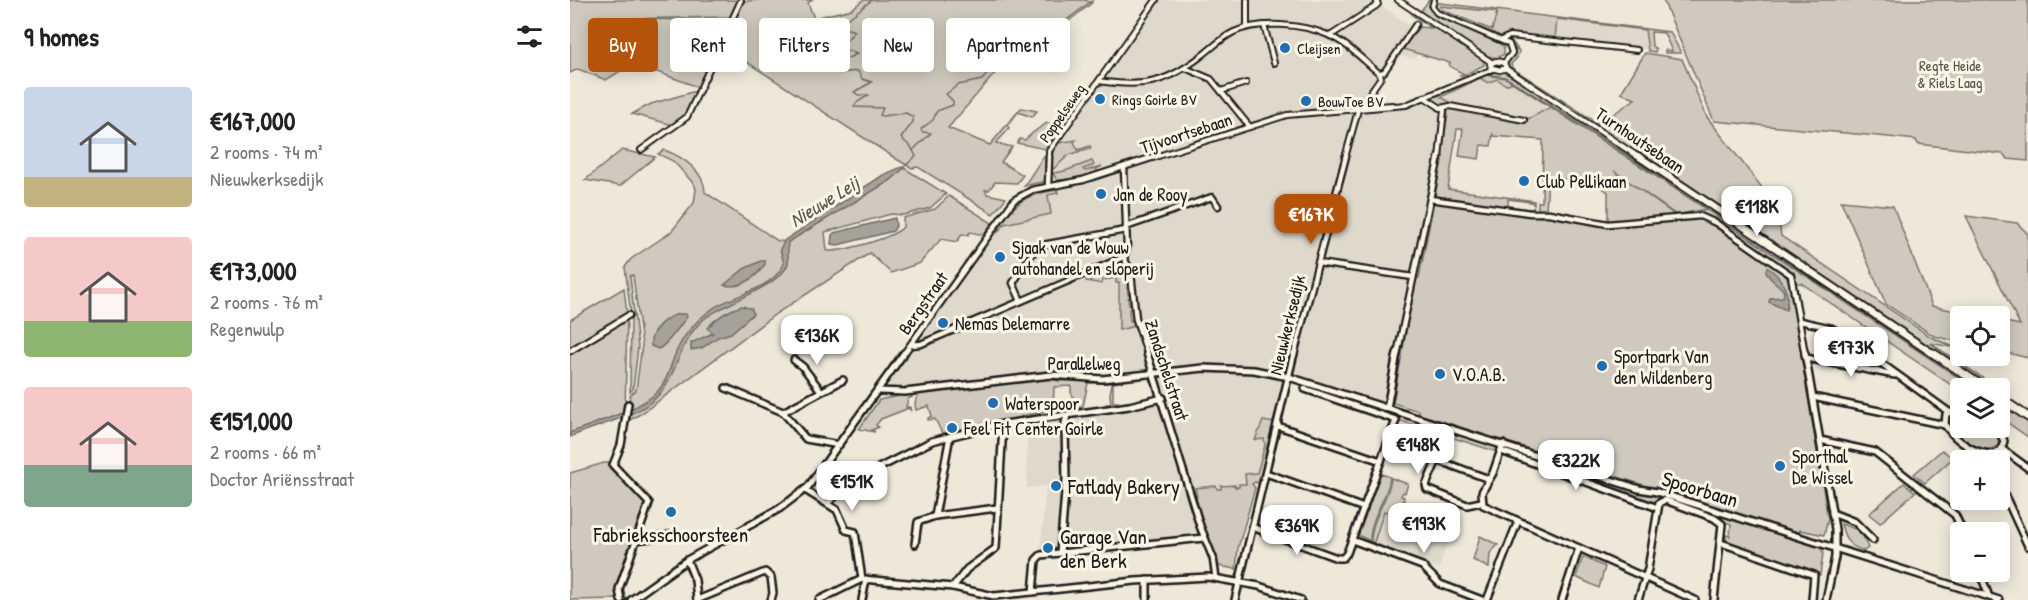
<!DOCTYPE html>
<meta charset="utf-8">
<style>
:root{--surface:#fff;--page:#f6f6f6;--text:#222;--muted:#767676;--accent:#b45309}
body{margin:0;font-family:"Patrick Hand",sans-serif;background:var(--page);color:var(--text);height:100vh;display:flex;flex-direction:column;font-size:22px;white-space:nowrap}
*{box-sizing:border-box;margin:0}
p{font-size:20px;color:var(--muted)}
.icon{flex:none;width:33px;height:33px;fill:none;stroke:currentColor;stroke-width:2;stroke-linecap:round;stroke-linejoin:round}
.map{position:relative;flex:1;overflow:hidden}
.details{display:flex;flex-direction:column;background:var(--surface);width:570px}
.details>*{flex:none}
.hud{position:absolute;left:18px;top:18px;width:570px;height:54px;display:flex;gap:12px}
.tools{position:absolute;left:1380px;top:306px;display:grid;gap:12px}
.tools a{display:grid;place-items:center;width:60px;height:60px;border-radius:6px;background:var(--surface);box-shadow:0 3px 15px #0003;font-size:30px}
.price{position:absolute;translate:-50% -51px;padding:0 14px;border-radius:12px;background:#fff;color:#222;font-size:20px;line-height:39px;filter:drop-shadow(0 2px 3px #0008)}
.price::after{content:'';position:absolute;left:50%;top:36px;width:18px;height:14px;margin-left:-9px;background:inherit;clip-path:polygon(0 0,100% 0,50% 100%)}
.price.current{background:var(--accent);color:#fff}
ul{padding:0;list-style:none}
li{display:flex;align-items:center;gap:18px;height:150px;padding:0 24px}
li span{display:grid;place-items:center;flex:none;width:168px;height:120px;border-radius:6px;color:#555}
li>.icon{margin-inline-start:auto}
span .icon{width:72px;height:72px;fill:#fffc;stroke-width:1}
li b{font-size:26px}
h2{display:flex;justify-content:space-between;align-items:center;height:72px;padding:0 24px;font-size:26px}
.pill{padding:0 21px;border-radius:6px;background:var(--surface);box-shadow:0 3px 15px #0003;font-size:21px;line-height:54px}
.pill.current{background:var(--accent);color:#fff}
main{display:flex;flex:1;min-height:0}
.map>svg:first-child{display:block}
.built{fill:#ded9cb}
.green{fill:#cfcabd;stroke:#76736c;stroke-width:1.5}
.water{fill:#a7a299;stroke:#6f6c67;stroke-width:1.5}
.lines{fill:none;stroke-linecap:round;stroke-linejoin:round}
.stream{stroke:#6f6c67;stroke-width:1.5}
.minor-far2-casing{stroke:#1c1c1c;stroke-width:8}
.minor-far1-casing{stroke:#1c1c1c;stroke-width:9}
.minor-casing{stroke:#1c1c1c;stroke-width:10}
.major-far2-casing{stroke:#1c1c1c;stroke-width:8}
.major-far1-casing{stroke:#1c1c1c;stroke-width:10}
.major-casing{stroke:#1c1c1c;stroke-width:11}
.minor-far2{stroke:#fcf5e5;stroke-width:4}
.minor-far1{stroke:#fcf5e5;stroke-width:4.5}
.minor{stroke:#fcf5e5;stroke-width:5}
.major-far2{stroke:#fcf5e5;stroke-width:4.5}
.major-far1{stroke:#fcf5e5;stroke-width:6}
.major{stroke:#fcf5e5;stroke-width:7}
.poi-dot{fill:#1f6fb2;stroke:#fcf5e5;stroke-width:2}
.labels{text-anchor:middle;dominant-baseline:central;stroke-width:6;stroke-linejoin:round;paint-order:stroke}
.far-poi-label{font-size:15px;fill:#1c1c1c;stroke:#fcf5e5;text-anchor:start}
.far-park-label{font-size:15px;fill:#52504c;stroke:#fcf5e5}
.far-street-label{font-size:15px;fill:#1c1c1c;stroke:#fcf5e5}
.street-label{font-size:18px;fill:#1c1c1c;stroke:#fcf5e5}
.poi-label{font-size:18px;fill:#1c1c1c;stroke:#fcf5e5;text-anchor:start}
.water-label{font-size:20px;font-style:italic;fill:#5b5854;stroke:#fcf5e5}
.near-poi-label{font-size:21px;fill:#1c1c1c;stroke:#fcf5e5;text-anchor:start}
.near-street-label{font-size:21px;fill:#1c1c1c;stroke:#fcf5e5}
</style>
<main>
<section class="details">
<h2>9 homes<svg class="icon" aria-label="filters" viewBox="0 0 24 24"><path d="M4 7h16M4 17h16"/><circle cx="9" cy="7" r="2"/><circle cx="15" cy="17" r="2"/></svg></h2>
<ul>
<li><span style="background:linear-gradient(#c9d6e8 75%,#c2b280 0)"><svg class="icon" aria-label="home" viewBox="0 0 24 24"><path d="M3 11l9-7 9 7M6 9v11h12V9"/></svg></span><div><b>€167,000</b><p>2 rooms · 74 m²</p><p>Nieuwkerksedijk</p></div></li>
<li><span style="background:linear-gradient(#f6c9c9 70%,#8fb573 0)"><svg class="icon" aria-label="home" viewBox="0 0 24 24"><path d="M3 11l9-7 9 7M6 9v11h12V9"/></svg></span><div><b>€173,000</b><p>2 rooms · 76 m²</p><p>Regenwulp</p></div></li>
<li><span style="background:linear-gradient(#f6c9c9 65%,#7fa58c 0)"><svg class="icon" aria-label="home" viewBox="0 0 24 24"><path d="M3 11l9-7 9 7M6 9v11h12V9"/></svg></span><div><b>€151,000</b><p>2 rooms · 66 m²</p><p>Doctor Ariënsstraat</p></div></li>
</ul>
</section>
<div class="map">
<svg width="1458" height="600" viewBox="0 0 1458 600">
<rect width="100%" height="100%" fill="#eee8d9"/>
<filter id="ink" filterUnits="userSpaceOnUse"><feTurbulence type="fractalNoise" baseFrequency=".0167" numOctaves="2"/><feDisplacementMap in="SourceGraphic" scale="12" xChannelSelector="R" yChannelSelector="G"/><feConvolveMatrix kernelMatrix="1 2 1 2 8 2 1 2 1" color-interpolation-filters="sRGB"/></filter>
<g filter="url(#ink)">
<g class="built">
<path d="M588,0H803L839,25L831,48L849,53L844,59L826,55L791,105L809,106L854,100L923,71L983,107L959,120L881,106L873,112L869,157L834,305L817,403L719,379L690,484L620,490L633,535L470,553L476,486L457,488V425L589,401L583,372H491L328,390L321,387L318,382Z"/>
<path d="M871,5L928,12L922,30L876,12L870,8Z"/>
<path d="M987,19L1075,30L1077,49L999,41L998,39L985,37Z"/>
<path d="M815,511L880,534L869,569L803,544Z"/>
</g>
<g class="green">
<path d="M0,0H168L160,17L45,19L159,20L128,87L63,63L36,80L8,69L0,73Z"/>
<path d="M186,0H242L238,3L244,18L282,9L293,0H515L522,3L478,37L426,72L378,128L420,145L451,108L467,111L462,117L448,112L438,125L439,129L426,143L442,147L431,162L453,175L447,183L425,182L419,190H415L417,194L436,198L423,214L348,167L342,168L328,160L152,46L172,2Z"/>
<path d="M859,0H862L860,7L865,13L929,41L934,48V54L927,58L918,56L849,13Z"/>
<path d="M1093,0H1458V161L1438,159L1433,154L1348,144L1346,140L1319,137L1144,121Z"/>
<path d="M863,2L1100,32L1111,53H1095V50L1102,51L1094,33L1081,32L1082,46L1086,49L1085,52L1078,51L1075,30L987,19L985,39L943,35L933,37L890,20L892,18L922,30L927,12L870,6L873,10L889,17L886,20L864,9Z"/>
<path d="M846,14L913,59L914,65L892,76L890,75L894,74L879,66L880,63L833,49L849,27L861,28L842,15Z"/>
<path d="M939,38L949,51L947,58L941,64L942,68L1029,124L1065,99L1051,93L1075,53L1112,59L1137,117L1207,207L1211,236L1361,337L1386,348L1360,343L1428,388H1419L1093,169L938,69L937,63L946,50L939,41Z"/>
<path d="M922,71L934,72L987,105L1412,388H1390V391L1231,283H1226L1223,276L1131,215L1105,214L1044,171L1106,216L1038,223V192L1027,184L978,176L976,211H970L968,209V202H972L973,140L923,136V133L921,146L911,145L909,159L889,156L893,129H887L878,189L964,201V205L961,202L938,199V206L961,209L964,207L961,212L865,197L878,113L875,109L883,108L954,123L955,120L941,117L958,119L981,107L943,82L936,85L927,79L918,83L910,78L871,97L889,107L869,105L859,99Z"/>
<path d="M126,91L113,119L103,125L62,114L81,104Z"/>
<path d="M477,123L492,125L475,149L447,143L450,139L455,140C462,132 469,128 477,123Z"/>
<path d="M506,140L504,142L508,150L520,146L521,148L499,155L482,170V155L488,143Z"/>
<path d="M52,150L85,157L50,186L15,180Z"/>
<path d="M94,150C112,156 135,172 135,192L208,241L218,242L321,180L334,168L376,194L360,208L334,215L321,214L255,232L257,251C271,252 324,238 333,227V218L365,209L379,196L422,223L414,235L400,232L398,235L392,234L387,242L371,239L350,263L321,273L300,253L207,313L72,413L58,421L60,395L66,390L72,345L63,275L60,276L68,347L63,389L60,392L61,315L55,267L61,259L101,232L124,203L126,189L124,184L103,161L88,154Z"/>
<path d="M473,157L475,158L476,181L454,186Z"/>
<path d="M522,161L524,165L513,169L515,171L532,166L526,169L528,172L507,179L487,180L483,173L495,171Z"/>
<path d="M487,190L488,193L478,195L481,214L434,224L427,233L425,232C446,203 451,195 487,190Z"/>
<path d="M1271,201L1323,206L1362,306L1409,316H1390V342L1364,336L1316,304Z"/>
<path d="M864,202L972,217L979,214V216L1034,224L1124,218L1132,219L1144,225L1211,271L1219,280L1258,519L1254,535L1230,530V532L1219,531L849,414V411L823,403L837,326L835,325L845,279L849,278Z"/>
<path d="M1396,216L1447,223L1458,234V358L1430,351V321L1450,325Z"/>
<path d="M549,260L555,262L559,273H556L557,282L560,281V285L557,286L558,294H561L562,297L558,298L559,305H563V308L559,309L560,321L563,320L565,326L549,330V283H546V278L533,280L532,284L516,281L518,275Z"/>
<path d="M54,288L57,314L55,412L0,433V320Z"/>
<path d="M473,378L489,381L550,380V382L543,383V402H548V405L536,408V404H541L540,394L542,383H518L513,406L507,407L501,392V386L484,387L483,410L452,416L451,418L372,433L365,419L358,420V418L362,416L359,406L346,410C344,403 346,397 351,393Z"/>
<path d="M339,394L342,397L338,399L336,407H340L341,411L339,408L311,419L306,425L309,427L302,430L305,432L289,429L309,400Z"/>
<path d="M1430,400L1458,419V437L1435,421L1430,424V414L1434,409L1430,406Z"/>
<path d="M1390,413V428H1423L1429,437L1428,445C1411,458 1386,441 1380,425L1383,416Z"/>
<path d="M828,415L926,445L927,452L828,420Z"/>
<path d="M693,421L705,423L689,483L685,482L682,484L685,488L668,548L666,569L649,566L635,532L625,501L627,497L625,488L646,486L647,489H651V486L665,485V487H669V484H676L675,474L687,473L695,445L694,439L685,440Z"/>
<path d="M850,429L863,433L861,438L857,436L852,449L833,441L839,434Z"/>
<path d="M935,447L1031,478L1069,493L1095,498L1251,548L1253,553L1250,575L1157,542L1155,535L1160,536L1161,524L1096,499L1081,503L936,451Z"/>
<path d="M1372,450L1383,458L1355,483L1344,474Z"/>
<path d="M34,463H39V467L73,502L75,507L47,587L46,599L0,600V473Z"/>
<path d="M809,473L820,477C818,498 800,516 800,541L788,535Z"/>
<path d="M821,478L838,484L835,493L833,492L831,496L834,497L833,501L841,504L836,519L814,511L804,542H801C801,516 820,498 821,478Z"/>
<path d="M1334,483L1345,492L1310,523L1299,514Z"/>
<path d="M1271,524L1294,532L1292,533L1298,548L1294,551C1278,546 1275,540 1271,524Z"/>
<path d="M910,536L928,545L920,553L919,568L903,560Z"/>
<path d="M1013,557L1035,567L1029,588L1006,577Z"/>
</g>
<g class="water">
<path d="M916,74L935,77C993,112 1049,149 1104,187C1150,217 1194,250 1241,278L1404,388L1137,210L1111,214L1136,209L936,78L916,75L864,97Z"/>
<path d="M332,167L334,168L321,180L218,242C217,245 219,256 218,263C215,284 151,304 133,320C106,344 108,382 80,403C60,418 24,426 0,437V433C24,423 70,410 87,392C96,383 99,371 103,360C110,339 124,322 142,309C163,294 204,290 214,263L210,249L215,240L313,175Z"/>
<path d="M325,218L326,226L323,231L268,245L261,244L262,235L264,233Z"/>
<path d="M191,261H195V264C186,278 171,289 154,285L174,269Z"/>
<path d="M1197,267C1212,277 1221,293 1216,310L1199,302L1200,298L1213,297L1214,292C1209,283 1199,281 1196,271Z"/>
<path d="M172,306L182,309L183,314L161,333L148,337L132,348L121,350V343L143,333L137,328C147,317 158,310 172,306Z"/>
<path d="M109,314H116L117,317C109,326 97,346 88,349L81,346C79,330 96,317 109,314Z"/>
</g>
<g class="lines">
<g class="stream">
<path d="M302,0L279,18H259L253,24L257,28L270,27L285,31L272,45L274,49L287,54L267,63L263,70L268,73L288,71L292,79L302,82L284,92L288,95H299L286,103L284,107L313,108L310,115L312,116L336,113L343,117V122L331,138L341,147L346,156L333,168"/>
<path d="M343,150L361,133L352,132L351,129L363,120L367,111L383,105V101L376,94L388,85L412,80L419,72L466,43L523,0"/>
</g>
<defs>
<g id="minor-far2">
<path d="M677,0V27"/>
<path d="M864,0L862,7L867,13L939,44L942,53L934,63"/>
<path d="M694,25L704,63"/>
<path d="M760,36L806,6L808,4L806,0"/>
<path d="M933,39L940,36L1067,50"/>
<path d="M615,68L641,79L680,127"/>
<path d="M809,73L814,72L846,24"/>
<path d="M529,81C576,88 597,83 634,54C644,46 653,37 664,32C689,20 733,24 758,35C777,43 793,60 809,73"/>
<path d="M651,91L676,83"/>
<path d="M854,97L874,110L869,158"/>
<path d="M789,107L823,105"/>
<path d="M870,108L880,106L954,120"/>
<path d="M71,150L117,117L171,0"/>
<path d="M479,158V151L586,0"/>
<path d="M582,158L717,115L836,105L923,69"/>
<path d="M775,158L788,110L811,77L809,73"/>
</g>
<g id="minor-far1">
<path d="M554,167L557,249L554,257L561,274L566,319L578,355"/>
<path d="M478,186L479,156"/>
<path d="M860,199L960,213H979L1038,224L1130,216L1146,223L1221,275L1235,355"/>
<path d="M556,227L642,197L648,206"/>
<path d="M748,263L843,277"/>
<path d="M451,301L443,283L467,246L556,230"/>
<path d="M1230,321L1262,328L1299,355"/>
<path d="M341,345L351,344L554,257"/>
<path d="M0,351L59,315"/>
<path d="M333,355L444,200L462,190L513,180L587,156"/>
<path d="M724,355L776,156"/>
<path d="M827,355L869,156"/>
</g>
<g id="minor">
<path d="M577,353L630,526L643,558L646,578"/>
<path d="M1235,353L1265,529V557L1256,600"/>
<path d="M1297,353L1379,412"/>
<path d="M1236,358L1325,375"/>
<path d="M224,360L233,367L251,391"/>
<path d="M156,388L213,412L236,439L269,445"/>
<path d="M308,391L335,392L481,375L532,379L633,368L684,370L719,377L1069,489L1087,492L1429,600"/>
<path d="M1243,397L1375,425"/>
<path d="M817,408L827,353"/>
<path d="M1390,409L1376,414L1375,425C1386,441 1404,454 1424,454L1431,450L1434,441L1427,428"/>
<path d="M213,412L273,380"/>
<path d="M708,426L811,461"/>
<path d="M380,436L365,516L427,508"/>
<path d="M1250,440L1305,452L1385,515L1393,532"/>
<path d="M933,444L923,473L912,492L913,505L1125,600"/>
<path d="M1432,449L1458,468"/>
<path d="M931,451L1088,508"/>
<path d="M696,473L794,508"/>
<path d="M1430,485L1458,546"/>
<path d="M235,490L267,510L276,530L285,532L292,579L383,587L424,596L565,581L638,577L689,586L731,600"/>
<path d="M911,502L897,505L857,489L856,485L867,460L919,479"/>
<path d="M258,503L279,483L362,441L427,425L559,406L593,398"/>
<path d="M1262,513L1285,522L1303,540"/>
<path d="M682,527L767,558H773L777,553L826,420L735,389"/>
<path d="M66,540L101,535"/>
<path d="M782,540L852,566L870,584L912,600"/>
<path d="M1151,543L1244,575L1242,600"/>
<path d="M345,544L348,522L365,516"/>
<path d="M490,553L496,480L495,423L497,416"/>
<path d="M117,560L125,580L127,600"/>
<path d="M1410,572L1419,597"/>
<path d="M577,580V600"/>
<path d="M383,587L397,569L426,548L433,425"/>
<path d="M463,592L466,560L471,555L634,538"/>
<path d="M51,600L49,589L79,503L43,465L51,445L58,404"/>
<path d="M61,600L117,560L209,509L238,487L334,353"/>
<path d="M127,600L195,572L201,577L203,593L201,600"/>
<path d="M249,600L292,579"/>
<path d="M292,600L296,579"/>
<path d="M665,600L724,353"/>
<path d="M917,600L948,521"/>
<path d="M992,600L1009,548"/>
<path d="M1068,600L1078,569L1089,503L1095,500L1144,518L1152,524L1144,600"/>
</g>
<g id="major-far2">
<path d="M828,0L921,62"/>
<path d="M926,61L934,63L936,68L930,70L922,68L920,64Z"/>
<path d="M935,68L1070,158"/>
</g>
<path id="major-far1" d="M1068,156L1365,355"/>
<g id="major">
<path d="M1363,353L1415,388"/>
<path d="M1430,398L1458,417"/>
</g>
</defs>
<use href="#minor-far2" class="minor-far2-casing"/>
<use href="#minor-far1" class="minor-far1-casing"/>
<use href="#minor" class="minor-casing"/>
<use href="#major-far2" class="major-far2-casing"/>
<use href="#major-far1" class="major-far1-casing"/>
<use href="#major" class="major-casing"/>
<use href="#minor-far2" class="minor-far2"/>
<use href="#minor-far1" class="minor-far1"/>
<use href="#minor" class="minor"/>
<use href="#major-far2" class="major-far2"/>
<use href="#major-far1" class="major-far1"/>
<use href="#major" class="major"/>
</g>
</g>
<g class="poi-dot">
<circle cx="715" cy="48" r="6"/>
<circle cx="530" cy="99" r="6"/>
<circle cx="736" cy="101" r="6"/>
<circle cx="954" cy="181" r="6"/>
<circle cx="531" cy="194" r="6"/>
<circle cx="430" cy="257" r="6"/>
<circle cx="373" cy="323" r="6"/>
<circle cx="1032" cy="366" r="6"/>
<circle cx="870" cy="374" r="6"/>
<circle cx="423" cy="403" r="6"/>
<circle cx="382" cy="428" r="6"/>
<circle cx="1210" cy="466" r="6"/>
<circle cx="486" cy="486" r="6"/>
<circle cx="101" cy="512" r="6"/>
<circle cx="478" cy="548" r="6"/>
</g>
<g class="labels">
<g class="far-poi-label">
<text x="727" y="48">Cleijsen</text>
<text x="542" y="99">Rings Goirle BV</text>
<text x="748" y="101">BouwToe BV</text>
</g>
<g class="far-park-label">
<text x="1380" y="65">Regte Heide<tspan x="1380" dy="17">&amp; Riels Laag</tspan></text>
</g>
<g class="far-street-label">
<text transform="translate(492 113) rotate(-55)">Poppelseweg</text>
</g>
<g class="street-label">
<text transform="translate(616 133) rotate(-18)">Tijvoortsebaan</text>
<text transform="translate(1070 140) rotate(34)">Turnhoutsebaan</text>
<text transform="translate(353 303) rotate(-55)">Bergstraat</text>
<text transform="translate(717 325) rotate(-76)">Nieuwkerksedijk</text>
<text x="514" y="363">Parallelweg</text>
<text transform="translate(597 370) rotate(72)">Zandschelstraat</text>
</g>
<g class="poi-label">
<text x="966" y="181">Club Pellikaan</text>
<text x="543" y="194">Jan de Rooy</text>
<text x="442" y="247">Sjaak van de Wouw<tspan x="442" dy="21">autohandel en sloperij</tspan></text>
<text x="385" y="323">Nemas Delemarre</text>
<text x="1044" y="356">Sportpark Van<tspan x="1044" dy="21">den Wildenberg</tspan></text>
<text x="882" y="374">V.O.A.B.</text>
<text x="435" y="403">Waterspoor</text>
<text x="394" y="428">Feel Fit Center Goirle</text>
<text x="1222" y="456">Sporthal<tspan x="1222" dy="21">De Wissel</tspan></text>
</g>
<g class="water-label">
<text transform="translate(254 201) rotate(-32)">Nieuwe Leij</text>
</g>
<g class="near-poi-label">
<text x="498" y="486">Fatlady Bakery</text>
<text x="101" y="534" text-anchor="middle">Fabrieksschoorsteen</text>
<text x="490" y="536">Garage Van<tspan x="490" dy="24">den Berk</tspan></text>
</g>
<g class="near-street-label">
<text transform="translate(1130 489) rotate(17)">Spoorbaan</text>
</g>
</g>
</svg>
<div class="tools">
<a><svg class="icon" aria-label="locate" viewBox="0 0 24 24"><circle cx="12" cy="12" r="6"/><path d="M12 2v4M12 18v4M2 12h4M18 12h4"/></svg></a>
<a><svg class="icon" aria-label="layers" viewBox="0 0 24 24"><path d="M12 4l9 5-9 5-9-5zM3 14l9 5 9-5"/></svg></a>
<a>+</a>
<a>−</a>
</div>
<b class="price" style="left:1187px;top:237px">€118K</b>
<b class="price current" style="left:741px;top:245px">€167K</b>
<b class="price" style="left:247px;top:366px">€136K</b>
<b class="price" style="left:1281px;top:378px">€173K</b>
<b class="price" style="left:848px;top:475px">€148K</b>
<b class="price" style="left:1006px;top:491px">€322K</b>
<b class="price" style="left:282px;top:512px">€151K</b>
<b class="price" style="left:854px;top:554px">€193K</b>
<b class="price" style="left:727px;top:556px">€369K</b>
<div class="hud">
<a class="pill current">Buy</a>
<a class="pill">Rent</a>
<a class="pill">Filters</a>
<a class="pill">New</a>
<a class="pill">Apartment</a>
</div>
</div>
</main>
